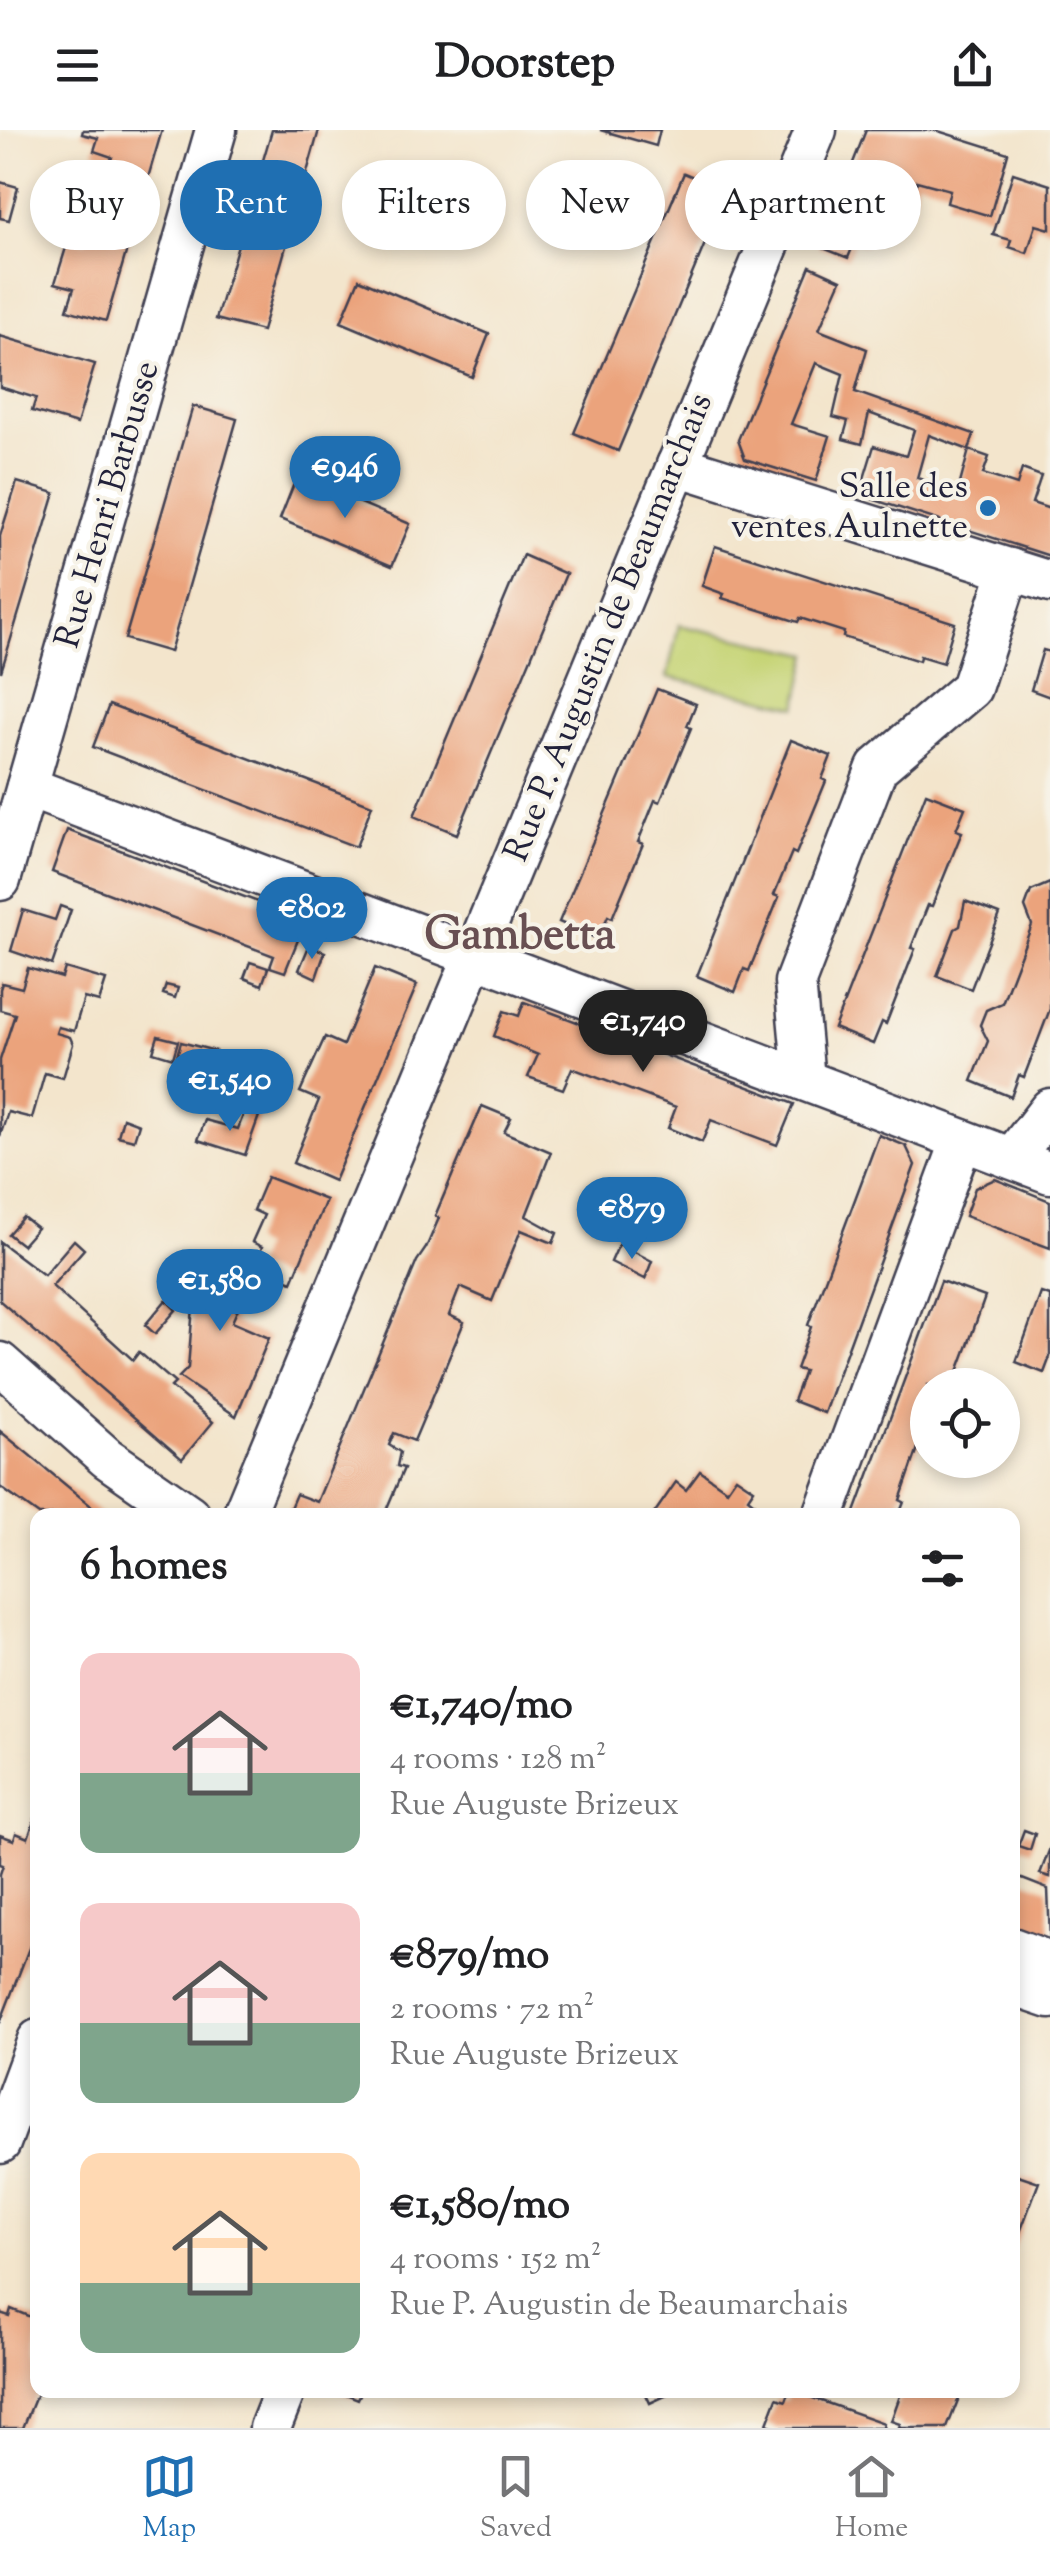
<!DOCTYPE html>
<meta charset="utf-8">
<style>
:root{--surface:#fff;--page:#f6f6f6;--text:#202124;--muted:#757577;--line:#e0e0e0;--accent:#1f6fb2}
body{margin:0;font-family:"Sorts Mill Goudy",serif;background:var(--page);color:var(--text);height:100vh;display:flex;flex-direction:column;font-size:38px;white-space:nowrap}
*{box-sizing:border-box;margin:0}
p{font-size:32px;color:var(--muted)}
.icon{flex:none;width:55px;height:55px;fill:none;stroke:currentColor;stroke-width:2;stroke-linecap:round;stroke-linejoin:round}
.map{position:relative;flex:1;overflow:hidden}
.side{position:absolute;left:30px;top:1378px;width:990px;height:890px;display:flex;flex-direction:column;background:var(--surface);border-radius:20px;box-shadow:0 5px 15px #0003}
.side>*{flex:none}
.hud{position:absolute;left:30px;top:30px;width:990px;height:90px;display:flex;gap:20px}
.fabs{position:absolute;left:910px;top:1238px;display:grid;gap:20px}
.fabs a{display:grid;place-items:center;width:110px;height:110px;border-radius:50%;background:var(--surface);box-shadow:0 5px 15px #0003;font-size:50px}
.price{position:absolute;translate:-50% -85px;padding:0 22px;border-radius:35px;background:var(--accent);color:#fff;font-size:32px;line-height:65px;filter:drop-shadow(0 2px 5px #0008)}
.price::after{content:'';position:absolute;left:50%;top:60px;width:30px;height:22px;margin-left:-15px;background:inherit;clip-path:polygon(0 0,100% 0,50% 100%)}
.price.active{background:#222;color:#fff}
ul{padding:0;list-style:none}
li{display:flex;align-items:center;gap:30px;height:250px;padding:0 50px}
li span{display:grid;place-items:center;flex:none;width:280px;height:200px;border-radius:20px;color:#555}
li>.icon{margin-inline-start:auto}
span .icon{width:120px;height:120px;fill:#fffc;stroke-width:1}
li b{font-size:42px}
h2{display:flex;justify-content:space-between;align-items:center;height:120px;padding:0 50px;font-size:42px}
.pill{padding:0 35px;border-radius:45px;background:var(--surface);box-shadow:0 5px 15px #0003;font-size:35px;line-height:90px}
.pill.active{background:var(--accent);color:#fff}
header{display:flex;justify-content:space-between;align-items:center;height:130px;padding:0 50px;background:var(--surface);font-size:45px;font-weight:700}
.dock{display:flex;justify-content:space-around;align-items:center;height:140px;border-top:2px solid var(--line);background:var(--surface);font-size:28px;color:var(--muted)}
.dock a{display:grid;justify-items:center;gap:5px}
.dock .active{color:var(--accent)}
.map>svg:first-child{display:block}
.green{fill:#c6d476;stroke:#747b58;stroke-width:2.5}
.building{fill:#eba37c}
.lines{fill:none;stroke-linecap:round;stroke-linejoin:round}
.minor-casing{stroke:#413f51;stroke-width:45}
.minor{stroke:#fff;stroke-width:40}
.poi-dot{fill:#1f6fb2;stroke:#f7f3e8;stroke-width:4}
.labels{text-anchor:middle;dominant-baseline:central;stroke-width:8;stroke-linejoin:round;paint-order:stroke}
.poi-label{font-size:35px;fill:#22223b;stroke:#f7f3e8;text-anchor:end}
.street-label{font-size:35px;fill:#22223b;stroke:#f7f3e8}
.district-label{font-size:45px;font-weight:bold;fill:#684f52;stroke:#f7f3e8}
</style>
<header><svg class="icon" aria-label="menu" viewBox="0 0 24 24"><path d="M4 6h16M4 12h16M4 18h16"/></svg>Doorstep<svg class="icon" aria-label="share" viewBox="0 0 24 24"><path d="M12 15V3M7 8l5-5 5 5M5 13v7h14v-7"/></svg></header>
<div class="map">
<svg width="1050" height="2298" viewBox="0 0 1050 2298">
<rect width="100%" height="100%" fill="#f7f3e8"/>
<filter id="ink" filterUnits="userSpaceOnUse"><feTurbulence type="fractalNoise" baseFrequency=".01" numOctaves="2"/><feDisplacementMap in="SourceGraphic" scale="20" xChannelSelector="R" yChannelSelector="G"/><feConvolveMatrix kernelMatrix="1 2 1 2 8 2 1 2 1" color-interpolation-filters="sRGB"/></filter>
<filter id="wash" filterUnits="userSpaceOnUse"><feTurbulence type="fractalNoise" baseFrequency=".0048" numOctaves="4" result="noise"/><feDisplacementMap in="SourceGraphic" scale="40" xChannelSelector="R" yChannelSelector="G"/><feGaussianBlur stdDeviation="2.25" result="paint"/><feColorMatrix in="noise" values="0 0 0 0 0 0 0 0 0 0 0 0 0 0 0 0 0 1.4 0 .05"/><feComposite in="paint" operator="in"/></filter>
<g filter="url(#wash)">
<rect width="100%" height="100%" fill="#f3e5cc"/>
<path class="green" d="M679,495L809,524L797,577L667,547Z"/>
<g id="blocks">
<g class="building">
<path d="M83,0H162L106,191L67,180L74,158L55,153L69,108L87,112L92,92L75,88L89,40L106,46L112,27L94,21L98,8L82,4Z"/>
<path d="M272,0H319L262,201L216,189Z"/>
<path d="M600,0H660L656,16Z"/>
<path d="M866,0H935L1008,23L990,86L947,73L950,60L917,51L914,69L905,66L908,55L849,43Z"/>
<path d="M684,43L727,61L618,321L574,303Z"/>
<path d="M1013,43L1050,55V99L1036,95L1027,123L1009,117L1011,110L993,105Z"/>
<path d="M0,52L18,57L9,90L0,88Z"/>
<path d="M837,71L876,87L865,116L855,111L848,128L818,116Z"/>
<path d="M810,136L841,150L819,200L867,219L855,262L974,304L969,320L929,305L917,348L958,361L969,320L989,327L983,344L1017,355L1022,339L1041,346L1032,373L1050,379V426L859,365L874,316L906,326L914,300L869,283L862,314L843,309L848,291L833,287L843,244L816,233L791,294L830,306L816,351L745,329L738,310Z"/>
<path d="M359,149L489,204L472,247L341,192Z"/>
<path d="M0,206L95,234L77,294L32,281L36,268L0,257Z"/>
<path d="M193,276L237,289L170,522L125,509Z"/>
<path d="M297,346L410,394L392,436L280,389Z"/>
<path d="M17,352L55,363L1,542L0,406Z"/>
<path d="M715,416L955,493L943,533L920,526L919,531L843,507L844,502L800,488L798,492L722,468L724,464L702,456Z"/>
<path d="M523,425L566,444L457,704L414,686Z"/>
<path d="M1043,520L1050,522V567L1031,560Z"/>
<path d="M657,559L696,574L687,596L691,598L660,672L655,670L638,712L643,714L612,788L608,786L598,809L559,792Z"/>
<path d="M109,575L372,675L356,717L93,617Z"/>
<path d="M791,610L831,626L822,649L826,651L796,724L792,722L774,765L779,767L749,841L744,839L735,862L697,846Z"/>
<path d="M926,663L965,678L956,700L962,702L932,776L928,775L911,818L915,819L886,894L882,892L873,914L834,898Z"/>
<path d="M67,700L306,790L285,842L270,837L274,826L52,742Z"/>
<path d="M1050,753V879L1024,947L1019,945L1011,967L972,951L988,911L980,895L986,880L1002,873L1032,795L1025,777L1031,761Z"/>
<path d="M965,771L1000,784L971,859L937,846L955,799L960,796Z"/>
<path d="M60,776L71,780L52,835L11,821L23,780L55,790Z"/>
<path d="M309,816L325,822L316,848L299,840Z"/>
<path d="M250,832L268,838L262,855L244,848Z"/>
<path d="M28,838L62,848L65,838L106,850L99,872L84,868L74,901L58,897L56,903L70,907L73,914L63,948L45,943L32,988L8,982L0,1006V930L15,884L0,880V859L2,853L22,858Z"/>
<path d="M375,838L417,855L334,1051L293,1033L319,970L300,962L325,907L343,915Z"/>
<path d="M166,855L178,858L175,868L163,864Z"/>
<path d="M524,872L794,974L777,1015L711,990L702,1012L668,998L676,977L572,938L563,959L528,947L538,925L494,906L504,881L519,886Z"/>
<path d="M158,906L178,911L173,928L153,922Z"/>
<path d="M181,912L215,921L210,938L176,929Z"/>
<path d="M482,976L511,988L504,1002L551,1022L526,1086L557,1103L553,1113L521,1100L492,1171L460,1157L449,1185L464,1192L414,1311L394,1303L389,1315L400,1322L397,1336L404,1338L384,1385H287L296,1364L317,1372L417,1131L426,1118L439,1088L435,1086Z"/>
<path d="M245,980L259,986L245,1025L198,1010L205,990L238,999Z"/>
<path d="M123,988L139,994L134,1010L118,1006Z"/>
<path d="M879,1005L906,1016L915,1035L824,1283L793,1271L804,1241L796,1239L811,1197L808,1195Z"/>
<path d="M267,1047L326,1070L292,1152L255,1137L262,1117L252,1112L264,1085L253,1080Z"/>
<path d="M995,1049L1050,1071V1118L965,1086L975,1058Z"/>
<path d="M23,1087L37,1098L22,1115L8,1104Z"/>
<path d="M74,1110L84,1119L52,1156L133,1230L139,1222L175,1253L171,1257L213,1292L182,1329L0,1171V1112L44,1145Z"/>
<path d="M619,1114L652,1131L645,1149L611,1132Z"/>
<path d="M197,1130L246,1134L245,1163L232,1192L269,1208L236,1286L179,1247L188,1238L194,1164L175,1148L185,1136L196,1145Z"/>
<path d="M941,1151L985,1167L968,1215L953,1255H928V1309L924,1317L919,1315L900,1370L904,1372L899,1385H854Z"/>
<path d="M179,1156L190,1165L180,1175L170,1166Z"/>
<path d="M1041,1163L1050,1166V1227L1044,1243L1016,1232Z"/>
<path d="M166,1170L176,1180L155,1204L145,1195Z"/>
<path d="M0,1301L27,1323L102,1385H39L0,1357Z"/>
<path d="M700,1341L727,1360L736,1347L754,1359L748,1368L762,1379L759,1385H653L676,1352L686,1360Z"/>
<path d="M37,1683L38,1795L0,1893V1744L3,1735L0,1734V1705L14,1710L16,1703L28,1708Z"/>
<path d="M1024,1700L1035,1704L1030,1720L1018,1716Z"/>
<path d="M1050,1718V1747L1040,1744Z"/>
<path d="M1012,1745L1048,1759L1050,1811L1012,1797Z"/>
<path d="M1012,2043L1039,2052L1013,2121H1012Z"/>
<path d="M11,2179L38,2190V2261L23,2298H0V2183L9,2186Z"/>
<path d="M336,2260H362L358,2269Z"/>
<path d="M644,2260H678L650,2273Z"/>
<path d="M790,2260L884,2293L883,2298H776L767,2294L777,2268L786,2271Z"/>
<path d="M902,2260H962L947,2298H899L900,2294L891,2291Z"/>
</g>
</g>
</g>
<g filter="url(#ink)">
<use href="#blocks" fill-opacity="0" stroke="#413f51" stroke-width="2.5"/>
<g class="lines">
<defs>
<g id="minor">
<path d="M677,335L1050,452"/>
<path d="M27,657L1050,1043"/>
<path d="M0,750L216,0"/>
<path d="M804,950L795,852L877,638L971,558L1010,439"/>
<path d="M1012,1028L1050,979"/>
<path d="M0,1233L107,1328L189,1385"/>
<path d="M243,1385L816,0"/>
<path d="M824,1385L962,1010"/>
<path d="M1012,1818L1050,1832"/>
<path d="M1012,1855L1050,1868"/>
<path d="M0,2013L38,1910"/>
<path d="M270,2298L285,2260"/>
</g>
</defs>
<use href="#minor" class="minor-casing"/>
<use href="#minor" class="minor"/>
</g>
</g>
<circle class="poi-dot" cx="988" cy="378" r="10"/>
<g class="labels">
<g class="poi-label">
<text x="968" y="358">Salle des<tspan x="968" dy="40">ventes Aulnette</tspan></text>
</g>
<g class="street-label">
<text transform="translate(109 375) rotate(-74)">Rue Henri Barbusse</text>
<text transform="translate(610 498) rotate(-68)">Rue P. Augustin de Beaumarchais</text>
</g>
<g class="district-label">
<text x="520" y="807">Gambetta</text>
</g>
</g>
</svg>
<div class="fabs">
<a><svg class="icon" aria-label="locate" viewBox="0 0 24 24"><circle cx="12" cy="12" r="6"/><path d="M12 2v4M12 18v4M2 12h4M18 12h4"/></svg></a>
</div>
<b class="price" style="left:345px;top:391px">€946</b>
<b class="price" style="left:312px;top:832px">€802</b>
<b class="price active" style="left:643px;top:945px">€1,740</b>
<b class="price" style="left:230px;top:1004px">€1,540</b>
<b class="price" style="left:632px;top:1132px">€879</b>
<b class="price" style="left:220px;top:1204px">€1,580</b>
<div class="hud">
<a class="pill">Buy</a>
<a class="pill active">Rent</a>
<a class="pill">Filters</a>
<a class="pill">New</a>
<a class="pill">Apartment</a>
</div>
<section class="side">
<h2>6 homes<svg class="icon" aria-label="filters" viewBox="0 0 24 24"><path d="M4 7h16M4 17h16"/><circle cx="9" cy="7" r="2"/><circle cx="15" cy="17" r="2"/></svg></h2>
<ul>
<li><span style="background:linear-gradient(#f6c9c9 60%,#7fa58c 0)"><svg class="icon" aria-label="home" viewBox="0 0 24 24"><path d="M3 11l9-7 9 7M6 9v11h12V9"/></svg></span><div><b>€1,740/mo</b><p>4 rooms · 128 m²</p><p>Rue Auguste Brizeux</p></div></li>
<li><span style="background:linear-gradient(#f6c9c9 60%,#7fa58c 0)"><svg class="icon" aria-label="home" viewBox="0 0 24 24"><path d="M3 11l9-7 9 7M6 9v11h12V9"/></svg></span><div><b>€879/mo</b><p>2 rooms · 72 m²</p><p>Rue Auguste Brizeux</p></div></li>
<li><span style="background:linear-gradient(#ffd9b3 65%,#7fa58c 0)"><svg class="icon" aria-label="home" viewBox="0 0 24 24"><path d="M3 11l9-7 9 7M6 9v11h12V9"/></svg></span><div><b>€1,580/mo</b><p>4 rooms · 152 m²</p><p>Rue P. Augustin de Beaumarchais</p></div></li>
</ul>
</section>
</div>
<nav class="dock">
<a class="active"><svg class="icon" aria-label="map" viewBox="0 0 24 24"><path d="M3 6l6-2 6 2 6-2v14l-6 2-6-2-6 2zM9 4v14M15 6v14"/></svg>Map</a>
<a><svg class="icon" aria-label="saved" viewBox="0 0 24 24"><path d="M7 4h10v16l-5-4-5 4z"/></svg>Saved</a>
<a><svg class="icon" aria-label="home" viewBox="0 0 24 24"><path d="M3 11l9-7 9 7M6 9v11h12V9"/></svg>Home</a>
</nav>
